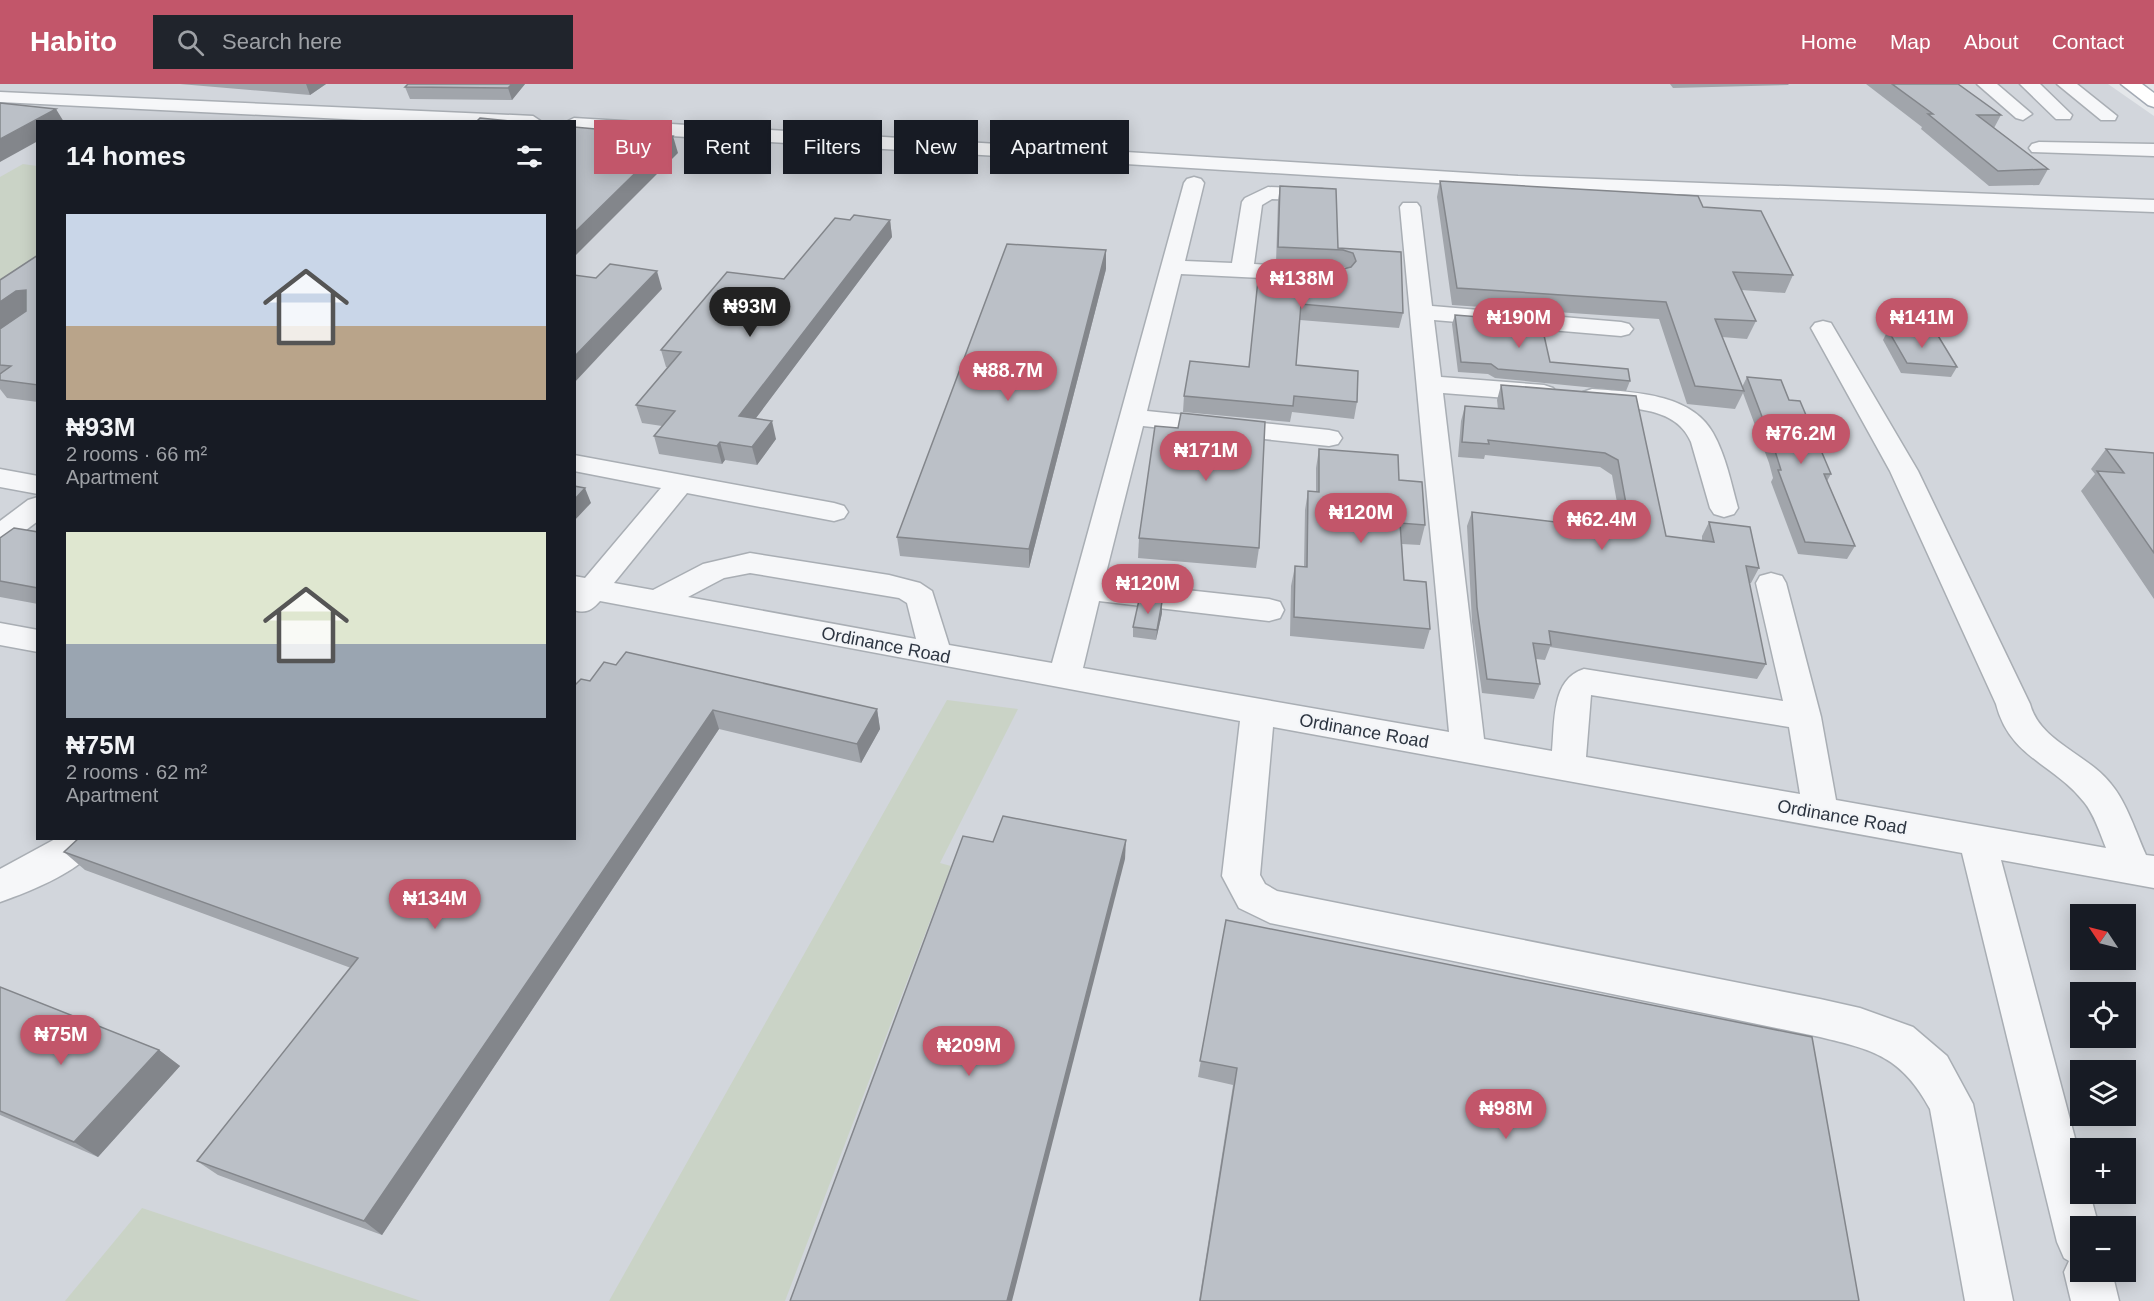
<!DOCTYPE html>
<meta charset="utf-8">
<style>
:root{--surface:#171b24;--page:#20242c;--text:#f1f3f6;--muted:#9ea1a6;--accent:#c2566a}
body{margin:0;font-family:Helvetica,sans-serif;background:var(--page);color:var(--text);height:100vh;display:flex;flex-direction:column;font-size:22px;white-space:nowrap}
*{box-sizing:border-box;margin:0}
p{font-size:20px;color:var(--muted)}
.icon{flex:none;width:33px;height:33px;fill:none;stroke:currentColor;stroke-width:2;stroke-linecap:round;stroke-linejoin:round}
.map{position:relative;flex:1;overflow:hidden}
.side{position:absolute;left:36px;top:36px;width:540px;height:720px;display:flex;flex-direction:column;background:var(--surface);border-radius:0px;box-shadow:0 3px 15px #0003}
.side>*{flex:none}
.top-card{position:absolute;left:594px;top:36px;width:570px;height:54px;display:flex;gap:12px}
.needle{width:39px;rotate:305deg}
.buttons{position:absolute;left:2070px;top:820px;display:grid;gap:12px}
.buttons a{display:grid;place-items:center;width:66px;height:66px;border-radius:0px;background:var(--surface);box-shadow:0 3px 15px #0003;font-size:30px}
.price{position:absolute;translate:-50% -51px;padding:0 14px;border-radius:21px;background:var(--accent);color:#fff;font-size:20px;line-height:39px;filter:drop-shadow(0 2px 3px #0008)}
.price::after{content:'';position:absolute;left:50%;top:36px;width:18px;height:14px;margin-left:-9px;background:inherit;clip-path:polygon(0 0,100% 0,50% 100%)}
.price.active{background:#222;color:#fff}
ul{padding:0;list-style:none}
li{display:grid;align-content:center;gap:12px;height:318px;padding:0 30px}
li span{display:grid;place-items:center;height:186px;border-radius:0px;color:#555}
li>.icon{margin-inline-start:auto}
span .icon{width:108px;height:108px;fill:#fffc;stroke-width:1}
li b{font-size:26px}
h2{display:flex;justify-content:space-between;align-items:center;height:72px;padding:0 30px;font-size:26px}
.chip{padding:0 21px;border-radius:0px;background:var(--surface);box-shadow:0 3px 15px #0003;font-size:21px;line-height:54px}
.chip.active{background:var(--accent);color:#fff}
header{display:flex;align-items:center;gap:36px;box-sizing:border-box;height:84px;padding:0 30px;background:var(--accent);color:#fff}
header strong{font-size:28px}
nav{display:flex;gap:33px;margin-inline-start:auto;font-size:21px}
.search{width:420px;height:54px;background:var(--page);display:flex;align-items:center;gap:15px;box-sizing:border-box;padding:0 21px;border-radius:0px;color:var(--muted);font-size:22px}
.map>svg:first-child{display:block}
.built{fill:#d2d6dc;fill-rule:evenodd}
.green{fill:#cad3c6}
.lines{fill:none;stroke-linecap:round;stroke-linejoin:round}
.minor-casing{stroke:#a9aeb4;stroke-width:3}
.major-casing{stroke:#a4abb5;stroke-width:3}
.minor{fill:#f6f7f9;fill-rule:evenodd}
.major{fill:#fff;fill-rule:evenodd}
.wall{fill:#a1a5ab}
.shaded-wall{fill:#83868b}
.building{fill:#bbc0c7;stroke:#83868b;stroke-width:1.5}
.labels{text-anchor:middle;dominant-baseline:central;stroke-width:4.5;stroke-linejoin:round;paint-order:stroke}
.street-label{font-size:18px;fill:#2d3541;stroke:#f3f5f8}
</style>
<header>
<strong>Habito</strong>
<div class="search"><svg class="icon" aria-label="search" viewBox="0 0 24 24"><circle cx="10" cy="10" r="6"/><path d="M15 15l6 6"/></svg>Search here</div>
<nav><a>Home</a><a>Map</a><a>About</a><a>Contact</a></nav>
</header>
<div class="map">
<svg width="2154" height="1217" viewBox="0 0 2154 1217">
<rect width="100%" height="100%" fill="#e4e7ea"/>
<path class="built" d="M0,0H2108L2154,32V1217H0ZM38,38H574V754H38ZM2080,831H2126V876H2080ZM2080,909H2126V954H2080ZM2080,987H2126V1032H2080ZM2080,1065H2126V1110H2080ZM2080,1143H2126V1188H2080Z"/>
<g class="green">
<path d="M23,80L37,82V190L0,214V93Z"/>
<path d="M947,616L1018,625L940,779L951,782L785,1217H609Z"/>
<path d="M142,1124L421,1217H65Z"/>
</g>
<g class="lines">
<defs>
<g id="minor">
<path d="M1977,0H1997L2032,30L2023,36L2016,34Z"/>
<path d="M2020,0H2040L2072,31L2070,35H2056Z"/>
<path d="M2057,0H2077L2117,32L2115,36H2101Z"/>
<path d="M0,8L533,32L542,38H403L0,18Z"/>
<path d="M574,34L1518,92L2154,116V128L1518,104L574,46V38H566Z"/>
<path d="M2039,58L2154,60V72L2032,68L2029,64L2032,60Z"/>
<path d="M1194,93L1201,95L1204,99L1185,177L1232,179L1242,118L1245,114L1268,103L1322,105L1329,107L1332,111L1329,115L1322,117L1272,115L1262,121L1254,180L1310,184L1313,189L1310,194L1302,196L1181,190L1147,327L1329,346L1338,348L1342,354L1338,360L1329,362L1143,342L1104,497L1269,515L1280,518L1284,526L1280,534L1269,537L1099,517L1083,584L1449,648L1400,123L1403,119H1417L1420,123L1432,222L1621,238L1629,240L1633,245L1629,250L1621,252L1434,236L1441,293L1544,301L1553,304L1557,309L1553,314L1544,317L1443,309L1484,655L1552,667C1555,638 1551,595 1584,585L1783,617L1756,499L1760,492L1771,489L1782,492L1786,499L1821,633L1836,716L2106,764C2100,749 2094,730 2084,718C2053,679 2010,674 1996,620L1890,387L1811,244L1815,239L1823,237L1831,239L1918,387L2030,620C2040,658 2088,670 2111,700C2127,719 2136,749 2146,771L2154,772V804L2001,776L2080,1073V1110H2090L2099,1143H2080V1188H2112L2119,1217H2071L2064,1188L2069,1177L2064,1174L2057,1158L1962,769L1273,643L1260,791L1265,800L1277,807L1820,915L1860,924L1913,943L1947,972L1973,1020L2013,1217H1965L1930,1025C1902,973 1874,966 1820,953L1270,839L1239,824L1222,792L1240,637L600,517C592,526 586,530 574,526V492L585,494L661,404L574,387V371L834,419L844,422L848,428L844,434L834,437L687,409L614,499L653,506L703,480L750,469L889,491L920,499L932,507L949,561L1052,579L1184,99L1187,95ZM750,489L899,514L907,519L916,555L688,513L724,494ZM1591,611L1789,643L1800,710L1586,673Z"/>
<path d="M1592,305C1632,308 1691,309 1713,349C1726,372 1731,399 1738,424L1734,430L1724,433L1714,430L1710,424L1691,358C1674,317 1618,327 1583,318L1579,313L1583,308Z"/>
<path d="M0,385L38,392V410L0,403Z"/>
<path d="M38,413V437L10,458L0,461V437L28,416Z"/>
<path d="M0,539L38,546V568L0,561Z"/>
<path d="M57,754H103C88,785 31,807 0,818V785Z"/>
</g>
<path id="major" d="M2121,0H2142L2154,9V23L2148,21Z"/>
</defs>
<use href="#minor" class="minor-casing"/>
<use href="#major" class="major-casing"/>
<use href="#minor" class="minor"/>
<use href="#major" class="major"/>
</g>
<g class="wall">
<path d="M180,0H326L310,11Z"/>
<path d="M408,0H525L512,16L410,15L405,3Z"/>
<path d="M1670,0H1789L1788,1L1673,4Z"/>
<path d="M1866,0H1958L2001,31L1994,44L2048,85L2039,101L1989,102L1921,45L1922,43Z"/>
<path d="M1440,97L1703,123L1793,191L1785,209L1741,206L1756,237L1747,255L1722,253L1742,303L1747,293L1789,316L1831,390L1827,397L1855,462L1847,475L1798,470L1771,398L1773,394L1769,379L1743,309L1735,325L1687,320L1659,235L1452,221L1437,113Z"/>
<path d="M1280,102L1338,164L1401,168L1403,229L1399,244L1300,236L1296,281L1357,318L1354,335L1292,328L1290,338L1183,328L1184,312L1249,283L1277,188L1278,181L1343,185L1347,184L1341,182L1276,179L1278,117Z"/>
<path d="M850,136H890L892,153L755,335L776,355L757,381L725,376L722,380L659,370L654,352L662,342L642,339L636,321L668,284L666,283L661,266L784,195Z"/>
<path d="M38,171V318L7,314L0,305V196Z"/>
<path d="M1106,185L1029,484L900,472L897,453Z"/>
<path d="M1455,231L1550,278L1630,297L1626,307L1495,294L1488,290L1458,288L1452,240Z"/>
<path d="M1888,246L1957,283L1951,293L1901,289L1883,256Z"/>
<path d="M1501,301L1636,312L1666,452L1702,457V452L1709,438L1759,484L1751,499H1749L1766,580L1757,595L1550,563L1545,576L1536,575L1540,600L1534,615L1482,609L1472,538L1467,442L1472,428L1622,446L1612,391L1600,383L1485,371L1484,375L1458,373L1461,337L1465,322L1498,325L1497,316Z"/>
<path d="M1319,365L1399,396L1425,441L1420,461L1402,460L1404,496L1430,545L1424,565L1290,552L1291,502L1295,482L1304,483L1305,426L1308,407H1316V384Z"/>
<path d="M2106,365L2154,369V515L2081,407L2095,390L2091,385Z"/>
<path d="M38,448V520L0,513V454Z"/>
<path d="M1139,454L1259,464L1256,484L1138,474Z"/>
<path d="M1162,529L1156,556L1133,553V543Z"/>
<path d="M616,581L877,625L880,645L861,679L719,645L382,1151L218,1091L197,1077L351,884L85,786L64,768L574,754L590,597Z"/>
<path d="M1226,836L1859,1217H1199L1233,1001L1198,993Z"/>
<path d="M0,903L159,966L180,982L98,1073L0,1031Z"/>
</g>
<g class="shaded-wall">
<path d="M306,0H326L310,11Z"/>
<path d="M512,0H525L512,16L508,4Z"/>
<path d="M56,25L64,38H38V57L0,78V55Z"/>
<path d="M673,52L678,69L574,173V149Z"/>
<path d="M890,136L892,153L744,350L739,332Z"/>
<path d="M1106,166V185L1029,484V465Z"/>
<path d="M657,187L662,205L574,299V273Z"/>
<path d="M26,206L38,222L0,245V218L16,207Z"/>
<path d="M772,337L776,355L757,381L752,363Z"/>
<path d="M720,358L725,376L722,380L717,362Z"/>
<path d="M585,404L591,419L574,437V416Z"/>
<path d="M1162,518V529L1156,556L1157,546Z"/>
<path d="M877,625L880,645L861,679L857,660Z"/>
<path d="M713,626L719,645L382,1151L364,1137Z"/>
<path d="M1126,756L1125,775L1012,1217H1007Z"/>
<path d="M159,966L180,982L98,1073L74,1058Z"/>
</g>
<g class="building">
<path d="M408,0H512L508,4L405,3Z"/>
<path d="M1892,0H1958L2001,31H1977L2048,85L1998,87L1928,30H1933Z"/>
<path d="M0,19L56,25L0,55Z"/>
<path d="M480,34L519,38H476Z"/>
<path d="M574,43L673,52L574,149Z"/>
<path d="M1440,97L1698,112L1703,123L1761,127L1793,191L1733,188L1756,237L1715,235L1744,307L1695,302L1666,218L1457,204Z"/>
<path d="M1280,102L1336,105L1338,164L1401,168L1403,229L1301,220L1296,281L1358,287L1357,318L1294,312L1293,322L1184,312L1190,277L1249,283L1259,186L1278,188V181L1343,185L1351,183L1356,177L1353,169L1343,166L1278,163Z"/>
<path d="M854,131L890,136L739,332L772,337L752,363L720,358L717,362L654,352L675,327L636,321L681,268L661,266L727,188L784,195L835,134L850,136Z"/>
<path d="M1007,160L1106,166L1029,465L897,453Z"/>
<path d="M38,171V301L0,296V290L11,282L0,281V245L26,227V206L16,207L0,218V196Z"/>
<path d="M610,180L657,187L574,273V191L596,194Z"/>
<path d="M1455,231L1541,238L1550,278L1628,285L1630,297L1498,285L1491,280L1461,278Z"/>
<path d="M1888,246L1937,250L1957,283L1907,279Z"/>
<path d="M1747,293L1781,296L1789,316L1800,317L1831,390H1824L1855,462L1805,458L1778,386H1781L1775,367Z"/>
<path d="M1501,301L1636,312L1666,452L1714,458L1709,438L1750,443L1759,484L1746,482L1766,580L1549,547L1551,561L1533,559L1540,600L1487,595L1477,523L1472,428L1631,447L1618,376L1605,369L1488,356L1489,360L1462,358L1465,322L1504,325Z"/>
<path d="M1181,329L1265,338L1259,464L1139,454L1155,342L1178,344Z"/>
<path d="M1319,365L1398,371L1399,396L1422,398L1425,441L1400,439L1404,496L1426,498L1430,545L1294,533L1295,482L1307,483L1308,407L1319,408Z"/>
<path d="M2106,365L2154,369V469L2097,387L2124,389Z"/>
<path d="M574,402L585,404L574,416Z"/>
<path d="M14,444L38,448V504L0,497V454Z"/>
<path d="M1139,516L1162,518L1157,546L1133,543Z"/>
<path d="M626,568L877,625L857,660L713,626L364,1137L197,1077L358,874L64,768L79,754H574V602L581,595L590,597L604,578L616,581Z"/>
<path d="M1003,732L1126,756L1007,1217H790L963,752L993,758Z"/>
<path d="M1226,836L1812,953L1859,1217H1200L1237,984L1200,977Z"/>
<path d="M0,903L159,966L74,1058L0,1027Z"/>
</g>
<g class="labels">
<g class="street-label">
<text transform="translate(886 561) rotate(11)">Ordinance Road</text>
<text transform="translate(1364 647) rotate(10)">Ordinance Road</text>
<text transform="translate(1842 733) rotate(10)">Ordinance Road</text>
</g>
</g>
</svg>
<div class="buttons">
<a><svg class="needle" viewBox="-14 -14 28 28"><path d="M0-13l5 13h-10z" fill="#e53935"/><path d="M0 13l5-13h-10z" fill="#9ea1a6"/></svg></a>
<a><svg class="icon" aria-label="locate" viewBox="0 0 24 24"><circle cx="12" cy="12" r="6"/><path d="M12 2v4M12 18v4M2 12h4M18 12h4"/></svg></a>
<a><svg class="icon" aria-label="layers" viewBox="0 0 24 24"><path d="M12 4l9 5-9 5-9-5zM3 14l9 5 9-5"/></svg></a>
<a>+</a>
<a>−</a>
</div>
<b class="price" style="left:1302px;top:226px">₦138M</b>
<b class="price active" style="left:750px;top:254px">₦93M</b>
<b class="price" style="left:1519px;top:265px">₦190M</b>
<b class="price" style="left:1922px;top:265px">₦141M</b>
<b class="price" style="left:1008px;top:318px">₦88.7M</b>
<b class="price" style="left:1801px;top:381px">₦76.2M</b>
<b class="price" style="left:1206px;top:398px">₦171M</b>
<b class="price" style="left:1361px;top:460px">₦120M</b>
<b class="price" style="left:1602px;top:467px">₦62.4M</b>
<b class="price" style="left:1148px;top:531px">₦120M</b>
<b class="price" style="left:435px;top:846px">₦134M</b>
<b class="price" style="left:61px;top:982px">₦75M</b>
<b class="price" style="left:969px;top:993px">₦209M</b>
<b class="price" style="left:1506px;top:1056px">₦98M</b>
<div class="top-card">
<a class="chip active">Buy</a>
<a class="chip">Rent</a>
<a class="chip">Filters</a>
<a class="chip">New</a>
<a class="chip">Apartment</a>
</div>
<section class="side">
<h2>14 homes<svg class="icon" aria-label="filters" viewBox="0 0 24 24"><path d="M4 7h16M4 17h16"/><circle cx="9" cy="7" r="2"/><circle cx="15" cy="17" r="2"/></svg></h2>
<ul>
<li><span style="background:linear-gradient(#c9d6e8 60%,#b9a48a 0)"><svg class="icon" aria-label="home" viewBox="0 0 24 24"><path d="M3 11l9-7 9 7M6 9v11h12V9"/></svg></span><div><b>₦93M</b><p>2 rooms · 66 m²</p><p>Apartment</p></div></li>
<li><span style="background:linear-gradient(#dfe7d0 60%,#9aa5b1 0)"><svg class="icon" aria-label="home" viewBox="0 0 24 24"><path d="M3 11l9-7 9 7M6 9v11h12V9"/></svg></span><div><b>₦75M</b><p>2 rooms · 62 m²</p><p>Apartment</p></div></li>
</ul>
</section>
</div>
